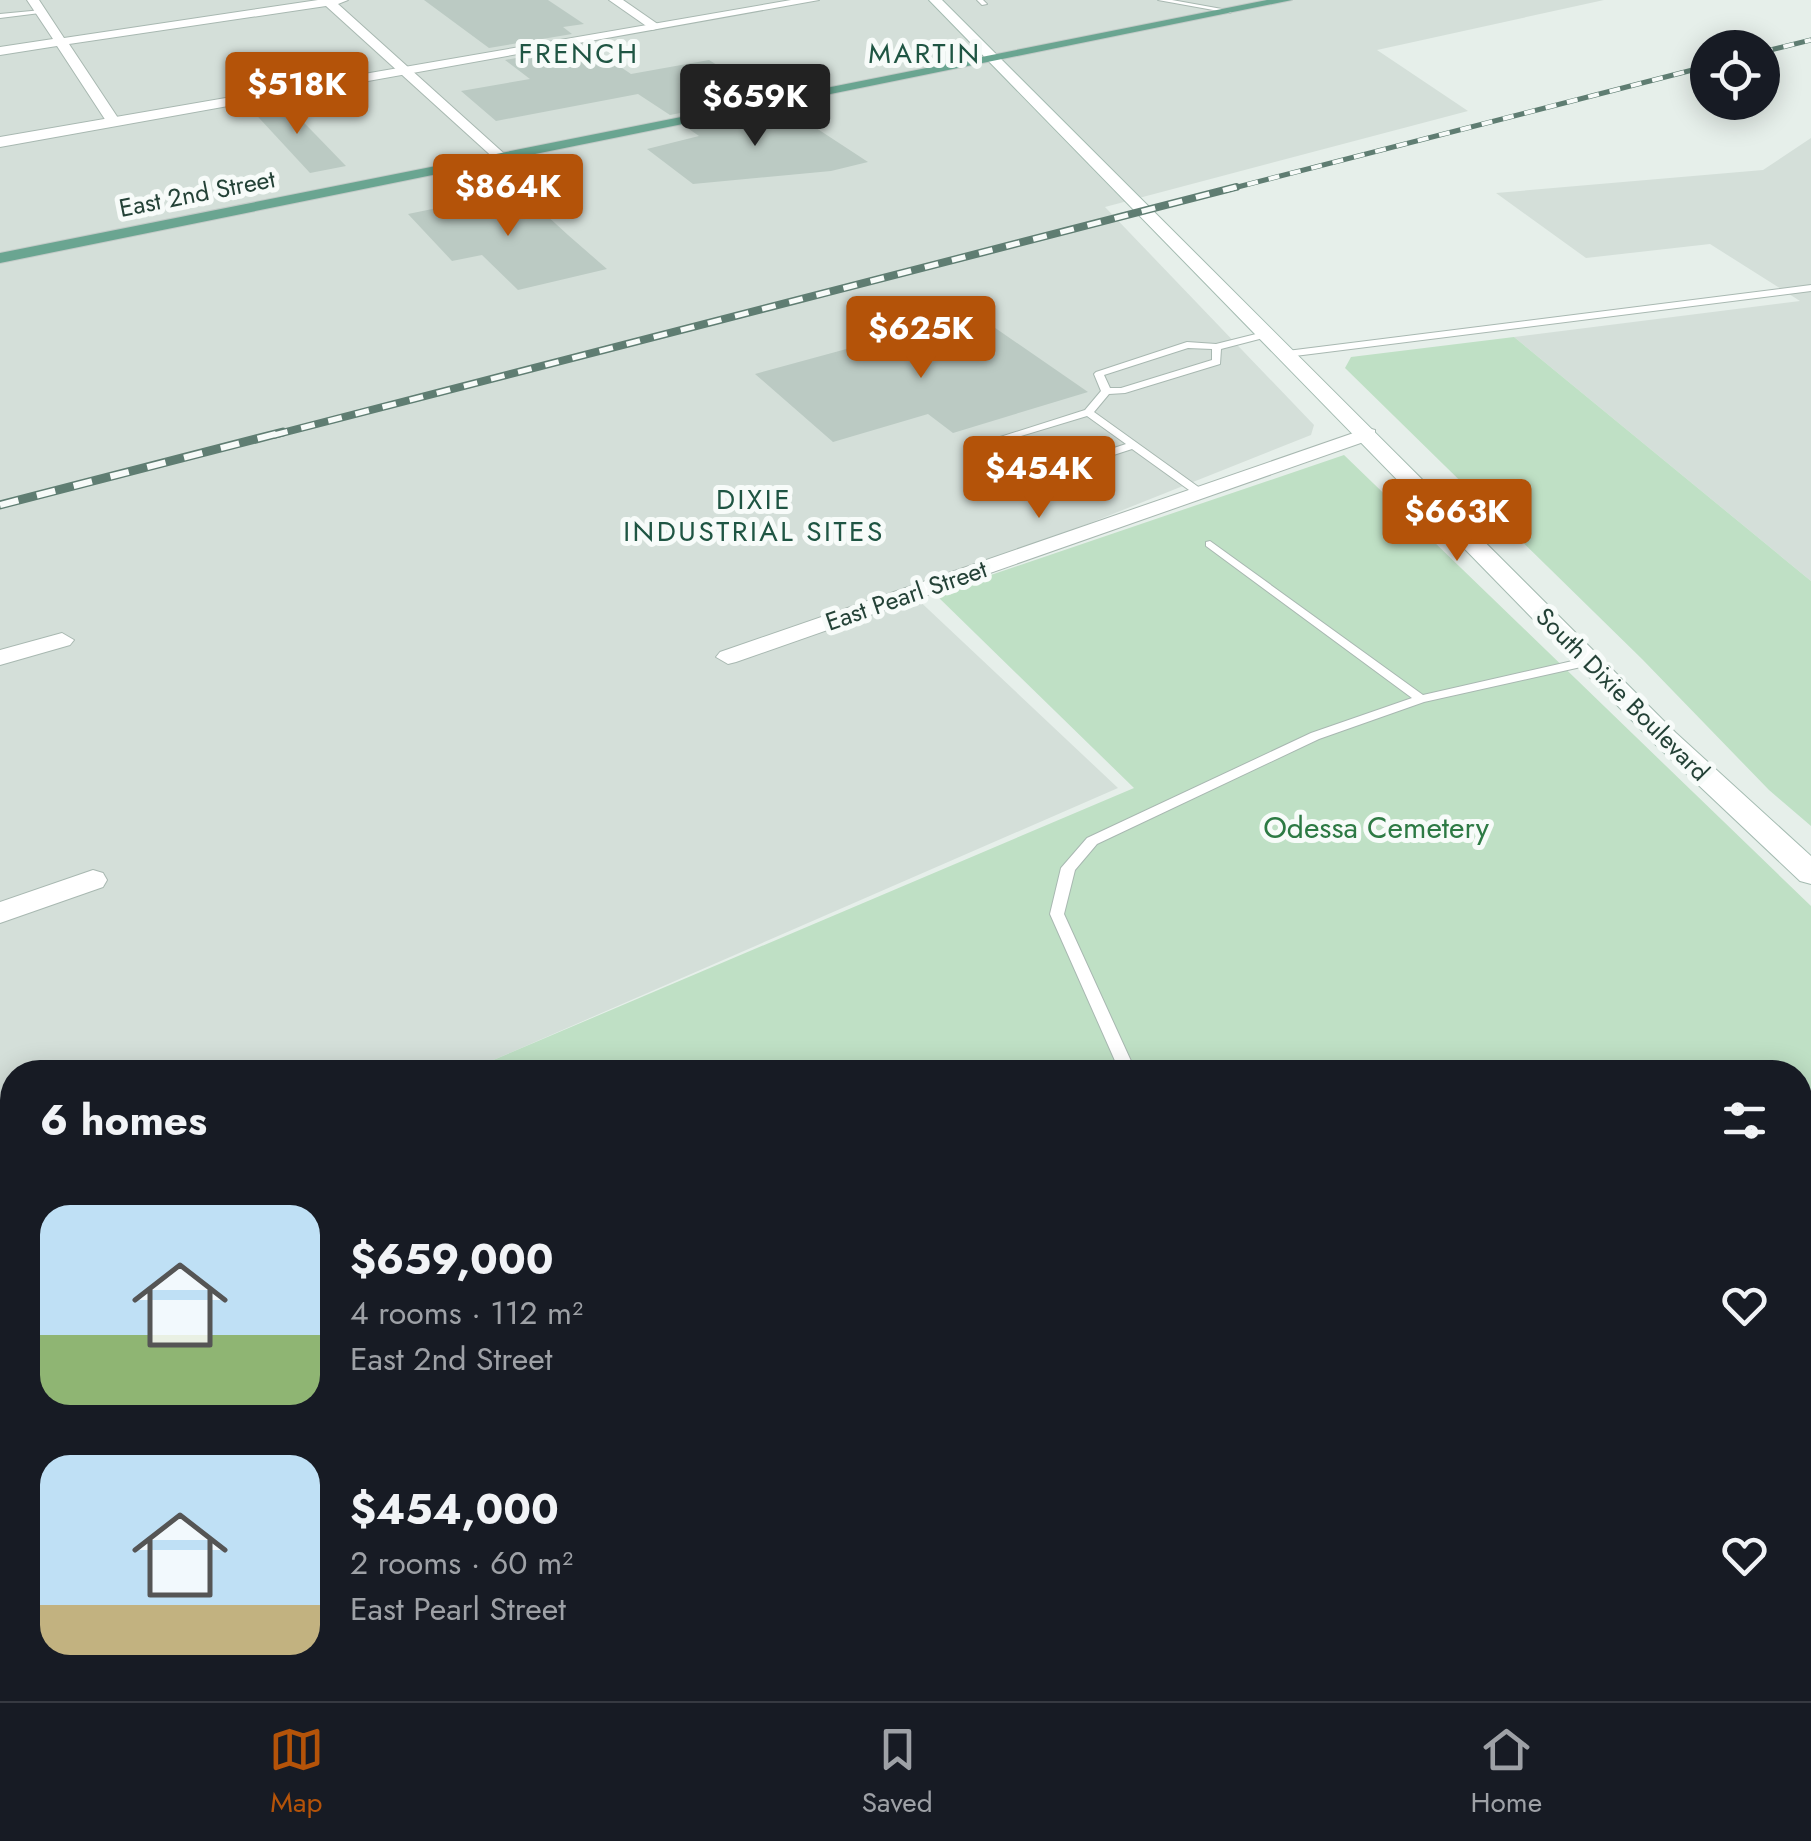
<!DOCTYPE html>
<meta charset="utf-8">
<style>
:root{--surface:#171b24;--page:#242831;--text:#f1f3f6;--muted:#9ea1a6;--line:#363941;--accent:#b45309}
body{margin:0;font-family:Jost,sans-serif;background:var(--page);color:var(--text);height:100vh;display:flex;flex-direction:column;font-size:38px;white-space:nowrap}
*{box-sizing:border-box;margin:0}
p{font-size:32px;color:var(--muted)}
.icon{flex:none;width:55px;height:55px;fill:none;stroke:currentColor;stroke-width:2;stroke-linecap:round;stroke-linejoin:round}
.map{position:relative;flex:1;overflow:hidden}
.sheet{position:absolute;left:0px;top:1060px;width:1812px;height:642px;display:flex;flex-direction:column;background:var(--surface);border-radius:40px 40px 0 0;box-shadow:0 5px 25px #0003}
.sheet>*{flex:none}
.tools{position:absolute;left:1690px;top:30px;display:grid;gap:20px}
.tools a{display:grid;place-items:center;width:90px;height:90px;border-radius:50%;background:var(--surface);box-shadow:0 5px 25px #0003;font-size:50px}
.price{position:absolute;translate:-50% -85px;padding:0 22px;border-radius:10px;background:var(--accent);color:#fff;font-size:32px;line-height:65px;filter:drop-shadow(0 2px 5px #0008)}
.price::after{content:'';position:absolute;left:50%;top:60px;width:30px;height:22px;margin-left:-15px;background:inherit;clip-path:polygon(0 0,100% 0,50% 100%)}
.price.selected{background:#222;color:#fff}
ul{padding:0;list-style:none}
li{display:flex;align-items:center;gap:30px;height:250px;padding:0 40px}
li span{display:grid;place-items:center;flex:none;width:280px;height:200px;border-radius:30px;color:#555}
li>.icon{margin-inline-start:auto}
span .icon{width:120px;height:120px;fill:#fffc;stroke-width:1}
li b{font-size:42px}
h2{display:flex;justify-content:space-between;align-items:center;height:120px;padding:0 40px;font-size:42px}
.tab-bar{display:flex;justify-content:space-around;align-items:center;height:140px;border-top:2px solid var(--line);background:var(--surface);font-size:28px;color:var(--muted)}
.tab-bar a{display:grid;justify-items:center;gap:5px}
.tab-bar .selected{color:var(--accent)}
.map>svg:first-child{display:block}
.built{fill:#d4dfd9}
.green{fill:#bfe0c5}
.building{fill:#bbcac3}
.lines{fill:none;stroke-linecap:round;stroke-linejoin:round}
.service-casing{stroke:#a8b8b1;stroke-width:2}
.minor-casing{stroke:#a8b8b1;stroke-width:2}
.tertiary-casing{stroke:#a8b8b1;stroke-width:2}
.secondary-casing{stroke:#a4bbb1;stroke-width:2}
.primary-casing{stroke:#c2cac7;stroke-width:2}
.service{fill:#fff;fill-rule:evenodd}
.minor{fill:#fff;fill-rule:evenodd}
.tertiary{fill:#fff;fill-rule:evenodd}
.secondary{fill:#fff;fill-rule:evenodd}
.primary{fill:#6aa591;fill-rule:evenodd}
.rail-far2-casing{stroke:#5f7d72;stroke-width:5}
.rail-far1-casing{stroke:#5f7d72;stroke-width:8}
.rail-casing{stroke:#5f7d72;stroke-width:9}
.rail-far2{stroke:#f7fbf9;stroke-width:4;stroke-dasharray:11;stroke-linecap:butt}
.rail-far1{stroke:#f7fbf9;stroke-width:5;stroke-dasharray:14;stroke-linecap:butt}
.rail{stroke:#f7fbf9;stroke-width:6;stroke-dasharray:19;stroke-linecap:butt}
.labels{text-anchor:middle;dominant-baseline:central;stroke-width:10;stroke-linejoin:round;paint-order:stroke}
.far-street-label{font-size:25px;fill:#244237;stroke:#f7fbf9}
.far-neighbourhood-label{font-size:28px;letter-spacing:2.5px;fill:#1f5543;stroke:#f7fbf9}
.park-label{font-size:30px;fill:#2d7a44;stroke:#f7fbf9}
</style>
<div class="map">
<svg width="1811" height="1701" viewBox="0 0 1811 1701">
<rect width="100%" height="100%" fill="#e6efea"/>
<g class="built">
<path d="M0,0H1604L1377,50L1468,111L1105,207L1314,425L1311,435L912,594L1118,788L466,1072H12V1690L0,1701Z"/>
<path d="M1811,138V581L1514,337L1800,301L1710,244L1586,258L1496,193L1763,170Z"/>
</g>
<g class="green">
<path d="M1514,337L1811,581V826L1769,790L1642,659L1345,368L1351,357Z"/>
<path d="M1344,455L1811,906V1701H0V1555L12,1549V1690H1800V1072H465L1134,788L935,594Z"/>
</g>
<g class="building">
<path d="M424,0H548L584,24L563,27L572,34L489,48Z"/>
<path d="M588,45L631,74L709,60L767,96L670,115L638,94L496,121L461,91L530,79L505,60Z"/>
<path d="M283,101L346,166L310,173L249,107Z"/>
<path d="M784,107L868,162L831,171L693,184L647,149L699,136L686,127Z"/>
<path d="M520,191L568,235L607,269L518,290L482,255L452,261L408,214Z"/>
<path d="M975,314L1088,392L953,433L928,414L833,442L755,374Z"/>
</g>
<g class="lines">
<defs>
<g id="service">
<path d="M977,0H983L987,4L982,5Z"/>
<path d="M1158,0H1172L1233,11L1230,13Z"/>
<path d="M42,10L40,13L0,18V14Z"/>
<path d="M1811,285V291L1287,357L1282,354L1287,351Z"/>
<path d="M1268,331L1272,334L1271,336L1221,349L1220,364L1125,393L1109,394L1094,412L1204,491V495H1196L1132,449L1049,476H1041V472L1126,444L1087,416L978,449L969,447L1085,410L1101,391L1094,374L1096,372L1187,342L1216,344ZM1188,348L1212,349V360L1121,388H1110L1104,375Z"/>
<path d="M1210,541L1423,695L1590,657L1596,661L1590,665L1424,702L1319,739L1097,844L1075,870L1064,914L1136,1072H1120L1050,914L1061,868L1087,838L1311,733L1412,698L1206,546V542Z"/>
<path d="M1405,1690H1427L1432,1701H1410Z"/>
</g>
<g id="minor">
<path d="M27,0H39L64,38L318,0H348L338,4L509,158L497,161L326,6L69,44L120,121L108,124L57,46L0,55V47L53,39Z"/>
<path d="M609,0H623L662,27L652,30Z"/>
<path d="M1368,428L1375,430V438L736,662L728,664L716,657L720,652Z"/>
<path d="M62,633L74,640L70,645L0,665V650Z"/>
<path d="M93,870L103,873L107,880L103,887L0,923V902Z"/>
<path d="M0,1510L12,1514V1554L0,1550Z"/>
<path d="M51,1690H95L98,1701H54Z"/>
</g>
<path id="tertiary" d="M791,0H819L0,147V137Z"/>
<path id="secondary" d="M929,0H942L1676,733L1811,856V884L1800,881L1656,745Z"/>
<path id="primary" d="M1267,0H1292L0,263V253Z"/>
</defs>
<use href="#service" class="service-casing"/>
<use href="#minor" class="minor-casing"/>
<use href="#tertiary" class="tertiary-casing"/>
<use href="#secondary" class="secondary-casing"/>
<use href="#primary" class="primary-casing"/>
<use href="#service" class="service"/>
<use href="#minor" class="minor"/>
<use href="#tertiary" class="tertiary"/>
<use href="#secondary" class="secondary"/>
<use href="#primary" class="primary"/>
<defs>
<g id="rail-far2">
<path d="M1762,52L1811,40"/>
<path d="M1226,190L1708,66"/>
</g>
<path id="rail-far1" d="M274,435L1236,187"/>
<path id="rail" d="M0,505L283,432"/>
</defs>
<use href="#rail-far2" class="rail-far2-casing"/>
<use href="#rail-far1" class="rail-far1-casing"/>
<use href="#rail" class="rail-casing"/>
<use href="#rail-far2" class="rail-far2"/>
<use href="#rail-far1" class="rail-far1"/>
<use href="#rail" class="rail"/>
</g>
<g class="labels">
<g class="far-street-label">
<text transform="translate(197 193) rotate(-11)">East 2nd Street</text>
<text transform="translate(906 595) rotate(-19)">East Pearl Street</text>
<text transform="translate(1623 694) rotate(45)">South Dixie Boulevard</text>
</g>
<g class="far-neighbourhood-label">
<text x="579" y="53">FRENCH</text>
<text x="925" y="53">MARTIN</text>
<text x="754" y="499">DIXIE<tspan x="754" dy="32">INDUSTRIAL SITES</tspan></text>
</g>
<g class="park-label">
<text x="1376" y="827">Odessa Cemetery</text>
</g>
</g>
</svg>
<div class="tools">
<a><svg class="icon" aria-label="locate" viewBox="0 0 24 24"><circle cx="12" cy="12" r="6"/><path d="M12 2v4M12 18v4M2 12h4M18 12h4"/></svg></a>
</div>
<b class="price" style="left:297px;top:137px">$518K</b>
<b class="price selected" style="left:755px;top:149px">$659K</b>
<b class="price" style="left:508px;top:239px">$864K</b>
<b class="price" style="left:921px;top:381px">$625K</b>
<b class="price" style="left:1039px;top:521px">$454K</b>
<b class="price" style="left:1457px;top:564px">$663K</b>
<section class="sheet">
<h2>6 homes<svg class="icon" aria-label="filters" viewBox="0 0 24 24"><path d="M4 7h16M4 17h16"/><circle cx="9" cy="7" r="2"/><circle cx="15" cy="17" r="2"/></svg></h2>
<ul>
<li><span style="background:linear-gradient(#bfe0f5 65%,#8fb573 0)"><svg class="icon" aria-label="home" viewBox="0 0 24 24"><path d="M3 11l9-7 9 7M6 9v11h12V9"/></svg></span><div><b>$659,000</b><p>4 rooms · 112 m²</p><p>East 2nd Street</p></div><svg class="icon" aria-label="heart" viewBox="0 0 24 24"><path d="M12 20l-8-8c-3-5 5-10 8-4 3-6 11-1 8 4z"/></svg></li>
<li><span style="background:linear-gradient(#bfe0f5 75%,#c2b280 0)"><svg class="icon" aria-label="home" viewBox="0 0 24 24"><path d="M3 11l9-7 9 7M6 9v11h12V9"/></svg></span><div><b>$454,000</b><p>2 rooms · 60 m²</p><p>East Pearl Street</p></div><svg class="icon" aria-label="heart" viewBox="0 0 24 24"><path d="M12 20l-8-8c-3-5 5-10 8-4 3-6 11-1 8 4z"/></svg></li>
</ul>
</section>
</div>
<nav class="tab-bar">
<a class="selected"><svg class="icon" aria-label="map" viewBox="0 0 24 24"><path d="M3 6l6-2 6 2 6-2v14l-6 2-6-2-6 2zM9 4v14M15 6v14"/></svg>Map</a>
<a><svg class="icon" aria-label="saved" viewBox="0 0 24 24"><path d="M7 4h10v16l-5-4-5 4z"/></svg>Saved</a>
<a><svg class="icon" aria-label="home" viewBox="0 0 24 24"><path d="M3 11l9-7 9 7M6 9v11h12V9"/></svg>Home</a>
</nav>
